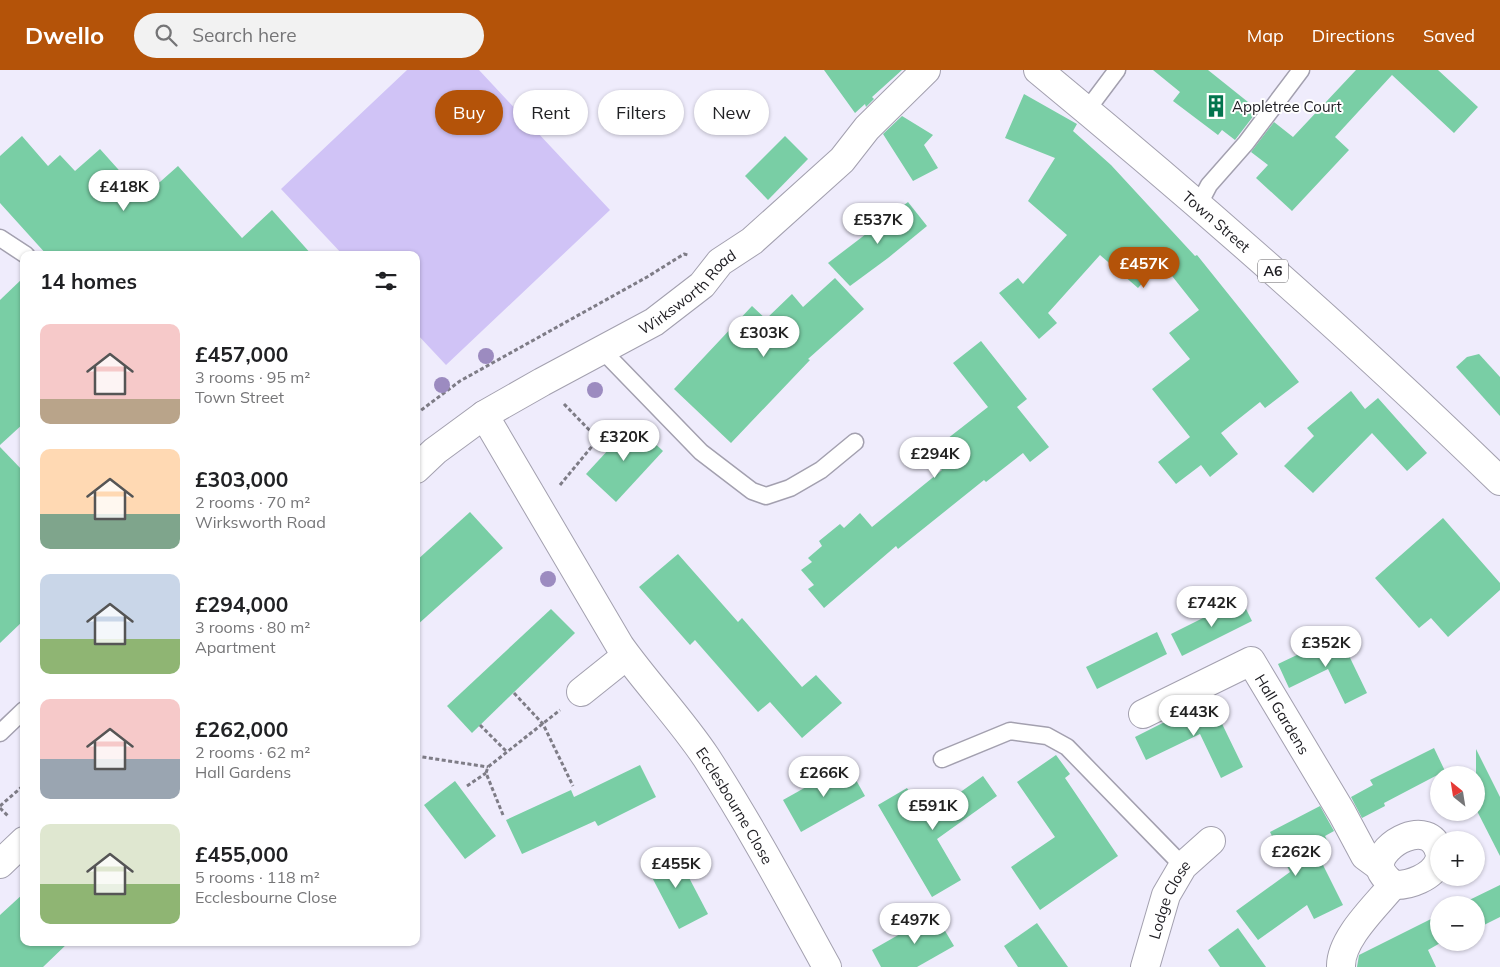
<!DOCTYPE html>
<meta charset="utf-8">
<style>
:root{--surface:#fff;--page:#f2f2f2;--text:#202124;--muted:#757577;--accent:#b45309}
body{margin:0;font-family:Mulish,sans-serif;background:var(--page);color:var(--text);height:100vh;display:flex;flex-direction:column;font-size:19px;white-space:nowrap}
*{box-sizing:border-box;margin:0}
p{font-size:16px;color:var(--muted)}
.icon{flex:none;width:28px;height:28px;fill:none;stroke:currentColor;stroke-width:2;stroke-linecap:round;stroke-linejoin:round}
.map{position:relative;flex:1;overflow:hidden}
.sheet{position:absolute;left:20px;top:181px;width:400px;height:695px;display:flex;flex-direction:column;background:var(--surface);border-radius:10px;box-shadow:0 1px 4px #0004}
.sheet>*{flex:none}
.banner{position:absolute;left:435px;top:20px;width:475px;height:45px;display:flex;gap:10px}
.needle{width:32px;rotate:330deg}
.fabs{position:absolute;left:1430px;top:696px;display:grid;gap:10px}
.fabs a{display:grid;place-items:center;width:55px;height:55px;border-radius:50%;background:var(--surface);box-shadow:0 1px 4px #0004;font-size:25px}
.price{position:absolute;translate:-50% -42px;padding:0 11px;border-radius:18px;background:#fff;color:#222;font-size:16px;line-height:32px;filter:drop-shadow(0 1px 2px #0008)}
.price::after{content:'';position:absolute;left:50%;top:30px;width:15px;height:11px;margin-left:-8px;background:inherit;clip-path:polygon(0 0,100% 0,50% 100%)}
.price.selected{background:var(--accent);color:#fff}
ul{padding:0;list-style:none}
li{display:flex;align-items:center;gap:15px;height:125px;padding:0 20px}
li span{display:grid;place-items:center;flex:none;width:140px;height:100px;border-radius:10px;color:#555}
li>.icon{margin-inline-start:auto}
span .icon{width:60px;height:60px;fill:#fffc;stroke-width:1}
li b{font-size:21px}
h2{display:flex;justify-content:space-between;align-items:center;height:60px;padding:0 20px;font-size:21px}
.chip{padding:0 18px;border-radius:22px;background:var(--surface);box-shadow:0 1px 4px #0004;font-size:18px;line-height:45px}
.chip.selected{background:var(--accent);color:#fff}
header{display:flex;align-items:center;gap:30px;box-sizing:border-box;height:70px;padding:0 25px;background:var(--accent);color:#fff}
header strong{font-size:24px}
nav{display:flex;gap:28px;margin-inline-start:auto;font-size:18px}
.search{width:350px;height:45px;background:var(--page);display:flex;align-items:center;gap:12px;box-sizing:border-box;padding:0 18px;border-radius:28px;color:var(--muted);font-size:19px}
.map>svg:first-child{display:block}
.green{fill:#d0c3f6}
.building{fill:#79cea5}
.lines{fill:none;stroke-linecap:round;stroke-linejoin:round}
.lane-casing{stroke:#a3a0af;stroke-width:19}
.street-casing{stroke:#a3a0af;stroke-width:30}
.secondary-casing{stroke:#a3a0af;stroke-width:30}
.highway-casing{stroke:#a3a0af;stroke-width:30}
.path{stroke:#7e7c86;stroke-width:3;stroke-dasharray:4 2.5;stroke-linecap:butt}
.lane{stroke:#fff;stroke-width:16}
.street{stroke:#fff;stroke-width:28}
.secondary{stroke:#fff;stroke-width:28}
.highway{stroke:#fff;stroke-width:28}
.tree{fill:#9c8bc0}
.labels{text-anchor:middle;dominant-baseline:central;stroke-width:4;stroke-linejoin:round;paint-order:stroke}
.shield{fill:#fff;stroke:#626164;stroke-width:1}
.shield-label{font-size:14px;font-weight:bold;fill:#1e1d22}
.poi-label{font-size:15px;fill:#1e1d22;stroke:#fff;text-anchor:start}
.street-label{font-size:15px;fill:#1e1d22;stroke:#fff}
</style>
<header>
<strong>Dwello</strong>
<div class="search"><svg class="icon" aria-label="search" viewBox="0 0 24 24"><circle cx="10" cy="10" r="6"/><path d="M15 15l6 6"/></svg>Search here</div>
<nav><a>Map</a><a>Directions</a><a>Saved</a></nav>
</header>
<div class="map">
<svg width="1500" height="897" viewBox="0 0 1500 897">
<rect width="100%" height="100%" fill="#efecfc"/>
<path class="green" d="M407,0H479L610,140L446,295L416,263V185H343L281,119Z"/>
<g class="building">
<path d="M824,0H902L872,27L874,29L866,37L865,34L855,43Z"/>
<path d="M1153,0H1208L1258,40L1235,70L1222,60L1218,65L1173,31L1180,22Z"/>
<path d="M1356,0H1438L1478,37L1454,63L1392,5L1335,67L1349,80L1292,141L1256,108L1268,95L1251,82L1274,52L1293,67Z"/>
<path d="M1024,24L1077,54L1073,61L1111,95L1195,186L1197,185L1299,312L1265,338L1260,332L1221,363L1238,384L1210,407L1201,395L1176,414L1158,392L1190,367L1152,319L1190,289L1169,263L1199,240L1161,192L1138,218L1100,185L1048,243L1057,253L1039,269L999,223L1018,208L1023,214L1067,165L1028,131L1055,88L1005,68Z"/>
<path d="M902,46L933,65L924,75L938,98L913,111L883,64Z"/>
<path d="M22,66L48,96L60,85L75,101L100,79L143,127L178,96L242,168L272,140L312,185H47L0,133V86Z"/>
<path d="M785,66L808,89L768,130L745,106Z"/>
<path d="M908,132L927,156L888,188L850,216L828,193Z"/>
<path d="M24,207V353L0,375V230Z"/>
<path d="M835,208L864,239L808,289L810,290L731,373L674,319L752,236L766,249L792,224L803,237Z"/>
<path d="M981,271L1027,329L1017,337L1049,377L1030,392L1023,383L986,412L984,410L898,479L896,476L824,538L808,519L814,515L801,500L812,492L808,488L822,476L819,471L840,454L844,458L860,443L872,457L942,400L929,383L988,337L953,293Z"/>
<path d="M1479,284L1500,307V346L1456,297L1467,287Z"/>
<path d="M1351,321L1365,339L1378,328L1427,383L1407,401L1372,363L1313,423L1284,396L1314,366L1307,358Z"/>
<path d="M633,353L663,381L616,432L586,404Z"/>
<path d="M0,377L24,402V550L0,573Z"/>
<path d="M470,442L503,478L416,556V491Z"/>
<path d="M1443,448L1500,513V520L1448,567L1431,548L1419,558L1375,508Z"/>
<path d="M678,484L738,552L742,548L802,617L816,605L842,633L802,668L770,632L758,642L695,570L690,575L639,517Z"/>
<path d="M1241,529L1252,551L1182,586L1171,564Z"/>
<path d="M551,539L575,563L472,663L447,636Z"/>
<path d="M1157,562L1167,584L1097,619L1086,597Z"/>
<path d="M1339,565L1367,623L1345,634L1328,599L1289,618L1278,594Z"/>
<path d="M1210,629L1243,697L1221,708L1200,664L1146,690L1135,667Z"/>
<path d="M1434,678L1445,701L1384,733L1385,736L1362,748L1351,727L1373,715L1370,710Z"/>
<path d="M1476,679L1500,727V786L1476,739Z"/>
<path d="M1056,685L1070,704L1065,708L1118,786L1040,840L1011,797L1055,767L1017,712Z"/>
<path d="M847,694L865,726L801,762L783,730Z"/>
<path d="M640,695L656,727L598,756L595,751L522,784L506,750L571,720L574,727Z"/>
<path d="M983,706L997,726L937,769L961,810L932,827L878,735L907,718L924,748Z"/>
<path d="M455,711L496,766L465,789L424,735Z"/>
<path d="M1320,736L1334,761L1325,766L1328,772L1318,777L1326,792L1322,793L1343,835L1314,849L1307,835L1258,870L1236,841L1290,802L1270,762Z"/>
<path d="M674,779L708,844L679,859L645,794Z"/>
<path d="M1500,815V847L1482,856L1481,853L1476,856V835H1459Z"/>
<path d="M24,823V872H69L43,897H0V845Z"/>
<path d="M935,844L954,876L917,897H881L872,880Z"/>
<path d="M1439,845V872H1442L1428,880L1436,897H1357L1359,885Z"/>
<path d="M1037,853L1068,897H1018L1004,876Z"/>
<path d="M1238,858L1266,897H1220L1208,880Z"/>
</g>
<g class="lines">
<defs>
<g id="lane">
<path d="M1087,40L1117,0"/>
<path d="M1198,136L1209,115L1246,73L1301,0"/>
<path d="M0,168L26,185"/>
<path d="M602,280L701,382L752,421L766,426L790,418L821,400L855,372"/>
<path d="M0,663L24,640"/>
<path d="M942,689L1010,661L1047,666L1067,677L1183,796"/>
</g>
<g id="street">
<path id="s1" d="M484,345L620,576C647,614 680,648 706,687C750,755 788,826 827,897"/>
<path d="M581,622L626,586"/>
<path id="s2" d="M1143,644L1251,591L1342,743L1365,786L1380,797"/>
<path d="M1439,781C1429,747 1379,774 1380,796C1380,803 1388,810 1393,815C1409,816 1433,807 1439,791"/>
<path id="s3" d="M1145,897L1166,825L1183,796L1211,771"/>
<path d="M1341,897C1340,869 1376,836 1393,815"/>
</g>
<g id="secondary">
<path id="s4" d="M416,399L435,381L484,345L542,312L654,252L702,215L720,192L752,171L842,90L867,58L926,0"/>
<path d="M0,794L24,771"/>
</g>
<g id="highway">
<path id="s5" d="M1038,0C1197,131 1352,267 1500,411"/>
</g>
</defs>
<use href="#lane" class="lane-casing"/>
<use href="#street" class="street-casing"/>
<use href="#secondary" class="secondary-casing"/>
<use href="#highway" class="highway-casing"/>
<g class="path">
<path d="M564,334L598,369L610,378"/>
<path d="M416,344L460,311L647,207L684,184L688,185"/>
<path d="M560,415L598,369"/>
<path d="M514,623L543,654L573,716"/>
<path d="M480,655L507,682"/>
<path d="M416,686L488,697"/>
<path d="M467,716L486,703"/>
<path d="M0,736L24,715"/>
<path d="M0,738L9,747"/>
<path d="M503,745L486,703L488,697L560,640"/>
</g>
<use href="#lane" class="lane"/>
<use href="#street" class="street"/>
<use href="#secondary" class="secondary"/>
<use href="#highway" class="highway"/>
</g>
<g class="tree">
<circle cx="486" cy="286" r="8"/>
<circle cx="442" cy="315" r="8"/>
<circle cx="595" cy="320" r="8"/>
<circle cx="548" cy="509" r="8"/>
</g>
<defs>
<symbol id="building-bare" viewBox="-9 -9 18 18"><path d="M-4-6H4V6H1V3H-1V6H-4ZM-2.5-4.3h1.7v1.8h-1.7ZM.8-4.3h1.7v1.8H.8ZM-2.5-1h1.7V.8h-1.7ZM.8-1h1.7V.8H.8Z" fill="#03744e" stroke="#fff" stroke-width="2.5" paint-order="stroke"/></symbol>
</defs>
<g fill-rule="evenodd">
<use href="#building-bare" x="1200" y="20" width="32" height="32"/>
</g>
<g class="labels">
<rect class="shield" x="1258" y="189.5" width="30" height="23" rx="4"/>
<g class="shield-label">
<text x="1273" y="201">A6</text>
</g>
<g class="poi-label">
<text x="1232" y="36">Appletree Court</text>
</g>
<g class="street-label">
<text stroke="none"><textPath href="#s5" startOffset="234">Town Street</textPath></text>
<text stroke="none"><textPath href="#s4" startOffset="326">Wirksworth Road</textPath></text>
<text stroke="none"><textPath href="#s2" startOffset="182">Hall Gardens</textPath></text>
<text stroke="none"><textPath href="#s1" startOffset="465">Ecclesbourne Close</textPath></text>
<text stroke="none"><textPath href="#s3" startOffset="72">Lodge Close</textPath></text>
</g>
</g>
</svg>
<div class="fabs">
<a><svg class="needle" viewBox="-14 -14 28 28"><path d="M0-13l5 13h-10z" fill="#e53935"/><path d="M0 13l5-13h-10z" fill="#757577"/></svg></a>
<a>+</a>
<a>−</a>
</div>
<b class="price" style="left:124px;top:142px">£418K</b>
<b class="price" style="left:878px;top:175px">£537K</b>
<b class="price selected" style="left:1144px;top:219px">£457K</b>
<b class="price" style="left:764px;top:288px">£303K</b>
<b class="price" style="left:624px;top:392px">£320K</b>
<b class="price" style="left:935px;top:409px">£294K</b>
<b class="price" style="left:1212px;top:558px">£742K</b>
<b class="price" style="left:1326px;top:598px">£352K</b>
<b class="price" style="left:1194px;top:667px">£443K</b>
<b class="price" style="left:824px;top:728px">£266K</b>
<b class="price" style="left:933px;top:761px">£591K</b>
<b class="price" style="left:1296px;top:807px">£262K</b>
<b class="price" style="left:676px;top:819px">£455K</b>
<b class="price" style="left:915px;top:875px">£497K</b>
<div class="banner">
<a class="chip selected">Buy</a>
<a class="chip">Rent</a>
<a class="chip">Filters</a>
<a class="chip">New</a>
</div>
<section class="sheet">
<h2>14 homes<svg class="icon" aria-label="filters" viewBox="0 0 24 24"><path d="M4 7h16M4 17h16"/><circle cx="9" cy="7" r="2"/><circle cx="15" cy="17" r="2"/></svg></h2>
<ul>
<li><span style="background:linear-gradient(#f6c9c9 75%,#b9a48a 0)"><svg class="icon" aria-label="home" viewBox="0 0 24 24"><path d="M3 11l9-7 9 7M6 9v11h12V9"/></svg></span><div><b>£457,000</b><p>3 rooms · 95 m²</p><p>Town Street</p></div></li>
<li><span style="background:linear-gradient(#ffd9b3 65%,#7fa58c 0)"><svg class="icon" aria-label="home" viewBox="0 0 24 24"><path d="M3 11l9-7 9 7M6 9v11h12V9"/></svg></span><div><b>£303,000</b><p>2 rooms · 70 m²</p><p>Wirksworth Road</p></div></li>
<li><span style="background:linear-gradient(#c9d6e8 65%,#8fb573 0)"><svg class="icon" aria-label="home" viewBox="0 0 24 24"><path d="M3 11l9-7 9 7M6 9v11h12V9"/></svg></span><div><b>£294,000</b><p>3 rooms · 80 m²</p><p>Apartment</p></div></li>
<li><span style="background:linear-gradient(#f6c9c9 60%,#9aa5b1 0)"><svg class="icon" aria-label="home" viewBox="0 0 24 24"><path d="M3 11l9-7 9 7M6 9v11h12V9"/></svg></span><div><b>£262,000</b><p>2 rooms · 62 m²</p><p>Hall Gardens</p></div></li>
<li><span style="background:linear-gradient(#dfe7d0 60%,#8fb573 0)"><svg class="icon" aria-label="home" viewBox="0 0 24 24"><path d="M3 11l9-7 9 7M6 9v11h12V9"/></svg></span><div><b>£455,000</b><p>5 rooms · 118 m²</p><p>Ecclesbourne Close</p></div></li>
</ul>
</section>
</div>
